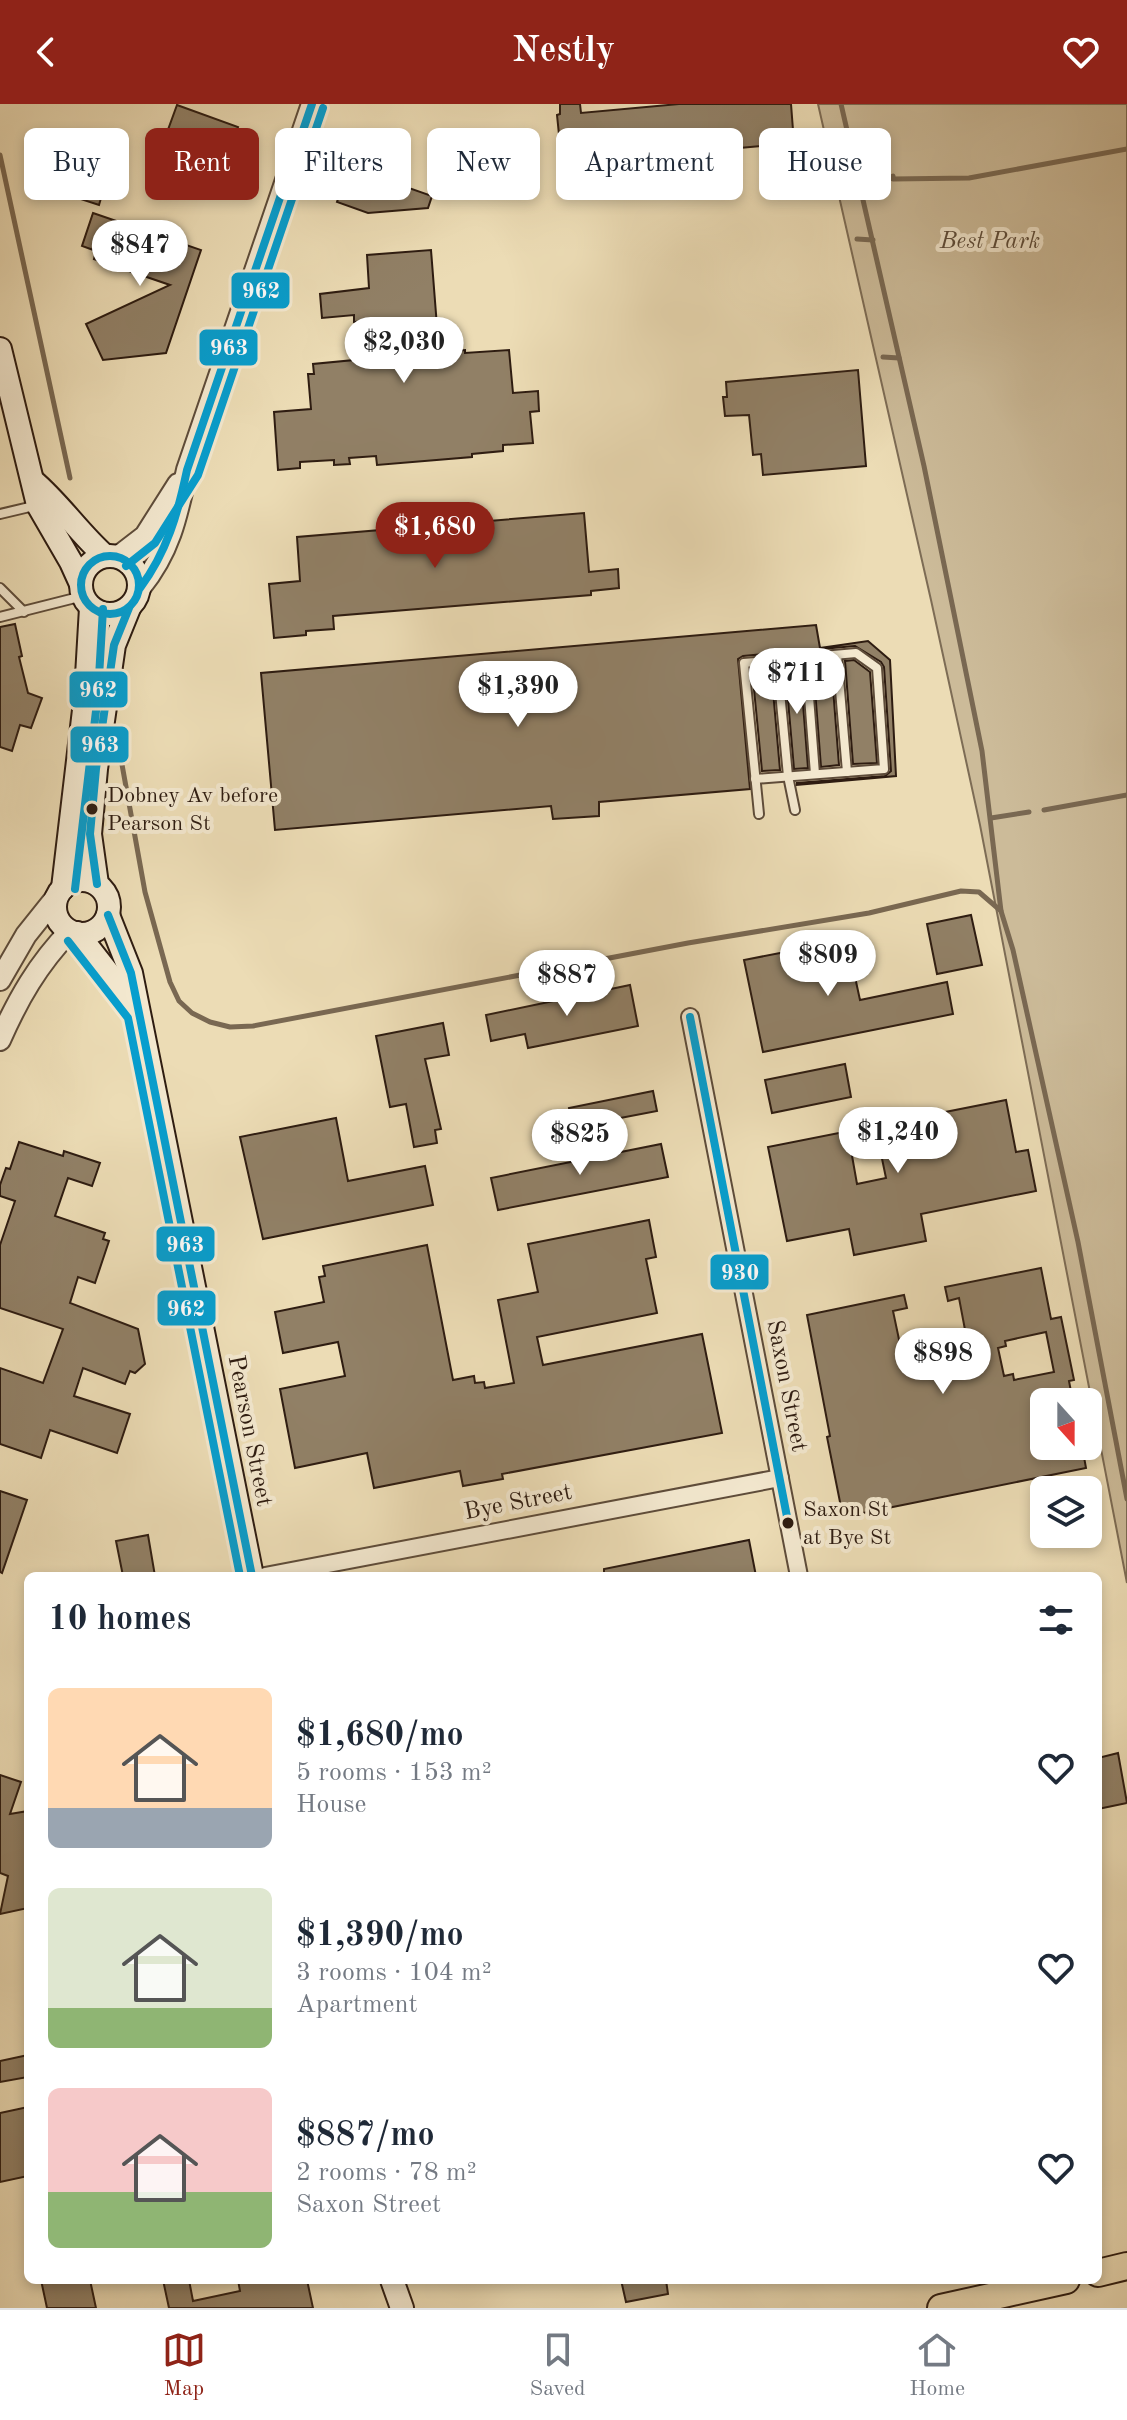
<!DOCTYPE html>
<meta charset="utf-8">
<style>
:root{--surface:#fff;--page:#f2f2f3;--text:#1f2937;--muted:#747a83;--line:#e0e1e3;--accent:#8f2418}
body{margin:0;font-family:"Old Standard TT",serif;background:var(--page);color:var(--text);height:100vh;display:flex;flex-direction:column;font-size:30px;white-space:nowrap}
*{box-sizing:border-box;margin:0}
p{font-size:26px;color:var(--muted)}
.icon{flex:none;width:44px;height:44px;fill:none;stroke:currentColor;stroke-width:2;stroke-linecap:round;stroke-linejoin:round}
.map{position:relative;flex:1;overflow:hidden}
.panel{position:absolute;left:24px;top:1468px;width:1078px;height:712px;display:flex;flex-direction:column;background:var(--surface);border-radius:12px;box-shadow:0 4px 12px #0003}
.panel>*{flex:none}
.banner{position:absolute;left:24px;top:24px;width:1080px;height:72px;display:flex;gap:16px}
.needle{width:52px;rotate:159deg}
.fabs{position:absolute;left:1030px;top:1284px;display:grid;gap:16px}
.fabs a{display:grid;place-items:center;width:72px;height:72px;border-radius:12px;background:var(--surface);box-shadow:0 4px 12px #0003;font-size:40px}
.price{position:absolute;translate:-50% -68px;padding:0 18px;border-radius:28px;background:#fff;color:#222;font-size:26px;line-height:52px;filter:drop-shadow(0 2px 4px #0008)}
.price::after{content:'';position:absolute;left:50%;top:48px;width:24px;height:18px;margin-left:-12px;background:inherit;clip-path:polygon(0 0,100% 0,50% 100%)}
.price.selected{background:var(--accent);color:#fff}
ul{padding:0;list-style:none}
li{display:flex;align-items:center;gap:24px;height:200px;padding:0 24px}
li span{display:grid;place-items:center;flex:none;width:224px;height:160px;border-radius:12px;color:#555}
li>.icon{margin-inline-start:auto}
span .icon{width:96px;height:96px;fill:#fffc;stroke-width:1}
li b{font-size:34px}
h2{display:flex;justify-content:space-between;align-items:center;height:96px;padding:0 24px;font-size:34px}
.pill{padding:0 28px;border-radius:12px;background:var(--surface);box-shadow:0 4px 12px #0003;font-size:28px;line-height:72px}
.pill.selected{background:var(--accent);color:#fff}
header{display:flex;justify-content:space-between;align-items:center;height:104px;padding:0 24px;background:var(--accent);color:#fff;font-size:36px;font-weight:600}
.tabs{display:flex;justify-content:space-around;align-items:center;height:112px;border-top:2px solid var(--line);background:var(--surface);font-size:22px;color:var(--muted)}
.tabs a{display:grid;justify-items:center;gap:4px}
.tabs .selected{color:var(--accent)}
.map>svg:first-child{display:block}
.green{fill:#cb9;stroke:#7d6c55;stroke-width:2}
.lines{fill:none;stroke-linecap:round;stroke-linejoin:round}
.stream{stroke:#796852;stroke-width:5}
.building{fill:#918066;stroke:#2e1c11;stroke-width:2;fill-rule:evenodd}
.service-casing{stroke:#5e4c3a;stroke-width:12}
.minor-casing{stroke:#5e4c3a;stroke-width:20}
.tertiary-casing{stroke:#5e4c3a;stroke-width:24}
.secondary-casing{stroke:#2e1c11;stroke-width:26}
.trunk-casing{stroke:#2e1c11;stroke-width:30}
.service{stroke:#f3e8cf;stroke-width:8}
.minor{stroke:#f3e8cf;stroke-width:16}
.tertiary{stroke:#f3e8cf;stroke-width:20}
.secondary{stroke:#f3e8cf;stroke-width:22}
.trunk{stroke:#ecdcb5;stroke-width:26}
.bus-1-casing{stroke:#f3e8cf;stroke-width:14}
.bus-2-casing{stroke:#f3e8cf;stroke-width:14}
.bus-3-casing{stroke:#f3e8cf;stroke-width:14}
.bus-1{stroke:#079ece;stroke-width:8}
.bus-2{stroke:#079ece;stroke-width:8}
.bus-3{stroke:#079ece;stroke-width:8}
.bus-dot{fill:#2e1c11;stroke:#f3e8cf;stroke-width:3}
.labels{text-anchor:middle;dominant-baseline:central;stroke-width:8;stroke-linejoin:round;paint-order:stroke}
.bus-label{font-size:22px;fill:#2e1c11;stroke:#f3e8cf;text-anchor:start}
.park-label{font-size:24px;font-style:italic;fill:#5d4c3a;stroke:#f3e8cf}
.street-label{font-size:24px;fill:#2e1c11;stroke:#f3e8cf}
.line-badge{stroke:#f3e8cf;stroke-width:3}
.badge-label{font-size:22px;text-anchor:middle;font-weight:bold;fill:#fff}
</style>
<header><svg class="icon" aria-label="back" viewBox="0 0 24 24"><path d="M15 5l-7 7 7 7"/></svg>Nestly<svg class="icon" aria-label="heart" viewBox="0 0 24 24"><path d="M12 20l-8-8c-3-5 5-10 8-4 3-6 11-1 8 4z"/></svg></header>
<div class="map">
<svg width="1127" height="2204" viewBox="0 0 1127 2204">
<rect width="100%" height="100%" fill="#ecdcb5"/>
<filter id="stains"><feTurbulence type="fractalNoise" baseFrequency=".0025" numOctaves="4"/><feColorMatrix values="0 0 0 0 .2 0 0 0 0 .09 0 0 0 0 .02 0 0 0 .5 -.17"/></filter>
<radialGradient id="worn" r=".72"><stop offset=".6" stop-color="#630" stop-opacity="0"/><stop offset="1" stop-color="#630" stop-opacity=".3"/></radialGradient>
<path class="green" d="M818,0H1127V1479L980,721L931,496Z"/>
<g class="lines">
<g class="stream">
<path d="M841,0L924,362L982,647L1001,807"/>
<path d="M0,51L70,374"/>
<path d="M861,83L893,72V75L969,74L1127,45"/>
<path d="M857,135L873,136"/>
<path d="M883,253L899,254"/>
<path d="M121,655L145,788L170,878L179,897L192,909L210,918L230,923L253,922L688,839L869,809L961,787L979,788L1001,807L1013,846L1078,1138L1127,1395"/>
<path d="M1044,706L1127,691"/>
<path d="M991,714L1029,708"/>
</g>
</g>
<g class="building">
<path d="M560,0H580L581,9L679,0H791L794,39L608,56L610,71L585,73L584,58L562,60L557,11L560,10Z"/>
<path d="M177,1L238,23L225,57L165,34Z"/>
<path d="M68,48L73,50L74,48L104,59L98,75L106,77L99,101L53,86Z"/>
<path d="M349,63L432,92L428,104L368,109L337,98Z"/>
<path d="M93,109L201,146L166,249L103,256L86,220L170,181L94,155L96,147L82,142Z"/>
<path d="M431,146L439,248L465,246V249L509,246L513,289L538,287L539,307L530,308L533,339L503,341V347L472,350V353L377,361L376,352L349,354L350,360L334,361V356L300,358V364L278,366L274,308L311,305L308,270H314L313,260L406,251L403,214L354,218V211L322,214L320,190L369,184L367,151Z"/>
<path d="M858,266L866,362L763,371L761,350L753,351L749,311L725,312L723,293H727L726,278Z"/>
<path d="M584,409L589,468L618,465L619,484L591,487V491L333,512L334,525L306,527V531L274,534L269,480L300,477L297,433Z"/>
<path d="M15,520L22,552L19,553L28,589L42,594L31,624L20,621L12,647L0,643V523Z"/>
<path d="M816,521L820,544L868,537L890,556L896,672L797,681V679L885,672L891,667L884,563L881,558L855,542L743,552L738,555L750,685L599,698V712L553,715L551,702L275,726L261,569Z"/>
<path d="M854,556L870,568L877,659L853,660L845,557Z"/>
<path d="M831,558L839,661L821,663L813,560Z"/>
<path d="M800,561L808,664L794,665L785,562Z"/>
<path d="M771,564L780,666L762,667L752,565Z"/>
<path d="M971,811L982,861L937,870L927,820Z"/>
<path d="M847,836L860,896L947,878L953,910L763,948L744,856Z"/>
<path d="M630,881L638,922L528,944L525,930L491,937L486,911Z"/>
<path d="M443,919L449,951L425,955L441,1025L435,1026L437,1039L414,1043L406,1000L390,1003L376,932Z"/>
<path d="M845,960L851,993L772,1009L765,976Z"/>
<path d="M653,987L657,1007L573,1023L569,1004Z"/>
<path d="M1006,996L1016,1048L1028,1046L1036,1087L921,1110L926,1137L854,1151L849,1125L787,1137L768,1043ZM879,1040L886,1074L857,1080L851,1046Z"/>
<path d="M336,1014L348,1077L425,1062L433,1101L263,1135L240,1033Z"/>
<path d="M19,1038L63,1052L64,1047L100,1059L92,1082L68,1074L55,1112L105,1129L103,1135L109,1137L95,1179L78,1173L70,1199L138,1225L145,1260L135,1269L130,1267L125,1280L83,1264L74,1292L130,1310L117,1349L50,1326L41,1354L0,1340V1264L43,1279L63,1225L0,1204V1141L15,1097L0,1092V1081L6,1064L10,1065Z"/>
<path d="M661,1040L668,1073L498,1106L491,1074Z"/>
<path d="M649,1116L656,1153L646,1155L657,1209L537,1233L543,1261L702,1230L722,1329L502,1370L503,1375L463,1382L460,1367L374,1384L367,1349L295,1364L280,1285L345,1272L338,1238L283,1249L275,1208L324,1198L319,1173L325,1172L323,1162L427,1141L453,1276L474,1272L475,1279L484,1278L485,1284L514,1279L498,1196L538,1188L528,1140Z"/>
<path d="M1041,1164L1051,1215L1061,1213L1074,1276L1069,1277L1073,1298H1044V1342H1082L1086,1364L843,1413L827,1333L830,1332L807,1211L904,1191L907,1204L893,1207L901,1245L966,1231L959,1194L948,1197L945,1183ZM1046,1228L1054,1268L1014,1276L1013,1270L1004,1272L998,1244L1006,1242L1005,1237Z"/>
<path d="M0,1387L27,1396L2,1469L0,1468Z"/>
<path d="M148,1431L155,1472H123L116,1437Z"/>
<path d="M749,1436L756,1472H604V1465Z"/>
<path d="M1118,1649L1127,1699L1098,1705V1654Z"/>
<path d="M0,1671L21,1678L10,1710L28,1707V1804L0,1810L8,1772L0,1769Z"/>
<path d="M28,1951V1973L0,1978V1957Z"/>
<path d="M28,2003V2072L0,2078V2009Z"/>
<path d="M41,2176H90L96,2204H47Z"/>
<path d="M163,2176H189L193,2197L240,2187L238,2176H307L313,2204H169Z"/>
<path d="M621,2176H666L668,2190L626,2198Z"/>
</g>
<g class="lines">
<defs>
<g id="service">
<path d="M0,410L38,401"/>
<path d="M0,484L24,508"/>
<path d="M0,513L83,492"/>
<path d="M837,551L847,668"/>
<path d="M806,554L815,670"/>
<path d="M755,675L884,665L877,564L856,549L777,556"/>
<path d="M759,710L744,559L777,556L788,672L795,706"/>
</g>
<g id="minor">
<path d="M690,913L799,1472"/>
<path d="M265,1472L780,1374"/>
</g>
<g id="tertiary">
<path d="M119,452L145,432L178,380"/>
<path d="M140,484C170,447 177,412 187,366L312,0"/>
<path d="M0,876L26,831L58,791"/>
<path d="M0,936C18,895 38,860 70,827"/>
</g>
<g id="secondary">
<path d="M0,245L38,401L71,458L81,480"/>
<path d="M33,377C60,400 79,429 105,452"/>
<circle cx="110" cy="481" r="29"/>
<circle cx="82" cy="803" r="27"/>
<path d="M97,780L90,730L96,665L114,541L129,504"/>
<path d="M63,784L86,589L91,504"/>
<path d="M108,811L131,869L252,1472"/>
<path d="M77,829L134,902"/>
<path d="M392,2176L402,2204"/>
</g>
<g id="trunk">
<path d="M1098,2169L1127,2162"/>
<path d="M941,2204L1066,2176"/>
</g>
</defs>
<use href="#service" class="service-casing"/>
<use href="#minor" class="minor-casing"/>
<use href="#tertiary" class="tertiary-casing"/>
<use href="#secondary" class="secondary-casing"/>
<use href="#trunk" class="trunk-casing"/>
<use href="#service" class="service"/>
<use href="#minor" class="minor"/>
<use href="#tertiary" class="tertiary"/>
<use href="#secondary" class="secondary"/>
<use href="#trunk" class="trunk"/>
<defs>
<g id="bus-1">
<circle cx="110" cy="481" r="29"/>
<path d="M140,484C167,448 178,409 187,366L312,0"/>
<path d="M97,780L90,730L96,665L114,541L129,504"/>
<path d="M108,811L131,869L252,1472"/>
</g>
<g id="bus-2">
<path d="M126,462L155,439L198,371L323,4"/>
<path d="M75,785L98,590L103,505"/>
<path d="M68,837L128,914L240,1472"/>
</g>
<path id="bus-3" d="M690,913L789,1423"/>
</defs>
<use href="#bus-1" class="bus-1-casing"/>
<use href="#bus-2" class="bus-2-casing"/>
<use href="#bus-3" class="bus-3-casing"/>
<use href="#bus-1" class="bus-1"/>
<use href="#bus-2" class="bus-2"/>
<use href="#bus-3" class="bus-3"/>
</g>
<g class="bus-dot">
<circle cx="92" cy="705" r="7"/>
<circle cx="788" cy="1419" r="7"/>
</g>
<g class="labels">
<g class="bus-label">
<text x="107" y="692">Dobney Av before<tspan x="107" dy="28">Pearson St</tspan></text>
<text x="803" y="1406">Saxon St<tspan x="803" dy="28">at Bye St</tspan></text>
</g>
<g class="park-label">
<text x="990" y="138">Best Park</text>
</g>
<g class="street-label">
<text transform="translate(786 1282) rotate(79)">Saxon Street</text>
<text transform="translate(249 1327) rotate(79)">Pearson Street</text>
<text transform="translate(518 1399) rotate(-11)">Bye Street</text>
</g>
</g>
<g class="line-badge">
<rect x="230" y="167" width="61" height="39" rx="8" fill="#079ece"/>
<rect x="198" y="224" width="61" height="39" rx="8" fill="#079ece"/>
<rect x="68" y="566" width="61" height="39" rx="8" fill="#079ece"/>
<rect x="69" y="621" width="61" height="39" rx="8" fill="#079ece"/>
<rect x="155" y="1121" width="61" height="38" rx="8" fill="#079ece"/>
<rect x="709" y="1149" width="61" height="38" rx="8" fill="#079ece"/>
<rect x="156" y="1185" width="61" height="38" rx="8" fill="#079ece"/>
</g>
<g class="badge-label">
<text x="261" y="194">962</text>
<text x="229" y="251">963</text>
<text x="98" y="593">962</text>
<text x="100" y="648">963</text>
<text x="185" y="1148">963</text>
<text x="740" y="1176">930</text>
<text x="186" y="1212">962</text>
</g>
<rect width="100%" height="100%" filter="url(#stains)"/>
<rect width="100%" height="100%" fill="url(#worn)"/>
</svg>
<div class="fabs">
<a><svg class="needle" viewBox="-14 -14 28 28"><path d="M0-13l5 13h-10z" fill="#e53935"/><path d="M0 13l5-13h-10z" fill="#747a83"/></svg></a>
<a><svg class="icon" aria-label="layers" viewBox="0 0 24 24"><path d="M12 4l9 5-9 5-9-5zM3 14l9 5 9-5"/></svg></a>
</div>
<b class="price" style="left:140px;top:184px">$847</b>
<b class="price" style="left:404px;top:281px">$2,030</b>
<b class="price selected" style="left:435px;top:466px">$1,680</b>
<b class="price" style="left:797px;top:612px">$711</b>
<b class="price" style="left:518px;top:625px">$1,390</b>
<b class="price" style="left:828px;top:894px">$809</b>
<b class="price" style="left:567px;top:914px">$887</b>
<b class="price" style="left:898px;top:1071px">$1,240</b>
<b class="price" style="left:580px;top:1073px">$825</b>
<b class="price" style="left:943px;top:1292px">$898</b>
<div class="banner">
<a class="pill">Buy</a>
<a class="pill selected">Rent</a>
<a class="pill">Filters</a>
<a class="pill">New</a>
<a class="pill">Apartment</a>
<a class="pill">House</a>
</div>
<section class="panel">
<h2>10 homes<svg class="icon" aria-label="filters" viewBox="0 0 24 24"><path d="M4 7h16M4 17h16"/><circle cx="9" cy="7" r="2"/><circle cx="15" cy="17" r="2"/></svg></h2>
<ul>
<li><span style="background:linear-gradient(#ffd9b3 75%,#9aa5b1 0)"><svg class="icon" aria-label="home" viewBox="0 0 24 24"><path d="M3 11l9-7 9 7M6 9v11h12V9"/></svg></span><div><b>$1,680/mo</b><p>5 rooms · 153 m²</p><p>House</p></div><svg class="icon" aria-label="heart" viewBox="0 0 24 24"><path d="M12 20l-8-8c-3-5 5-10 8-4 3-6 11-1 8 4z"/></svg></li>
<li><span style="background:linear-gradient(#dfe7d0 75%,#8fb573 0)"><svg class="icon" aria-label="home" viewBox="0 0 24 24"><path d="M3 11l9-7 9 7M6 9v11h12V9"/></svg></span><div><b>$1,390/mo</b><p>3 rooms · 104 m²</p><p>Apartment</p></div><svg class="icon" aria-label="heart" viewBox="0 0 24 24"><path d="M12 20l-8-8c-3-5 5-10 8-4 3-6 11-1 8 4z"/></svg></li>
<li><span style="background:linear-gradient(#f6c9c9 65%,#8fb573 0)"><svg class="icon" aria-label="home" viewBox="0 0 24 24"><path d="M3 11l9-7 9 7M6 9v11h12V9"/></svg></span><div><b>$887/mo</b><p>2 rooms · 78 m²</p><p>Saxon Street</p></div><svg class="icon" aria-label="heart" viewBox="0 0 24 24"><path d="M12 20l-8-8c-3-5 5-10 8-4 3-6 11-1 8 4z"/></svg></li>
</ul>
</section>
</div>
<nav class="tabs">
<a class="selected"><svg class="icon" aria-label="map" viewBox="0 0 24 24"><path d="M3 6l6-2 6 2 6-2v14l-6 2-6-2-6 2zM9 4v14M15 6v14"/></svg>Map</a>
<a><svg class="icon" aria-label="saved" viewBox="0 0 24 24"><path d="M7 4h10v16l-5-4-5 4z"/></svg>Saved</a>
<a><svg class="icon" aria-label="home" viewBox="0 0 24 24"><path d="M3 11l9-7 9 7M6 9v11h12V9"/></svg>Home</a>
</nav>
